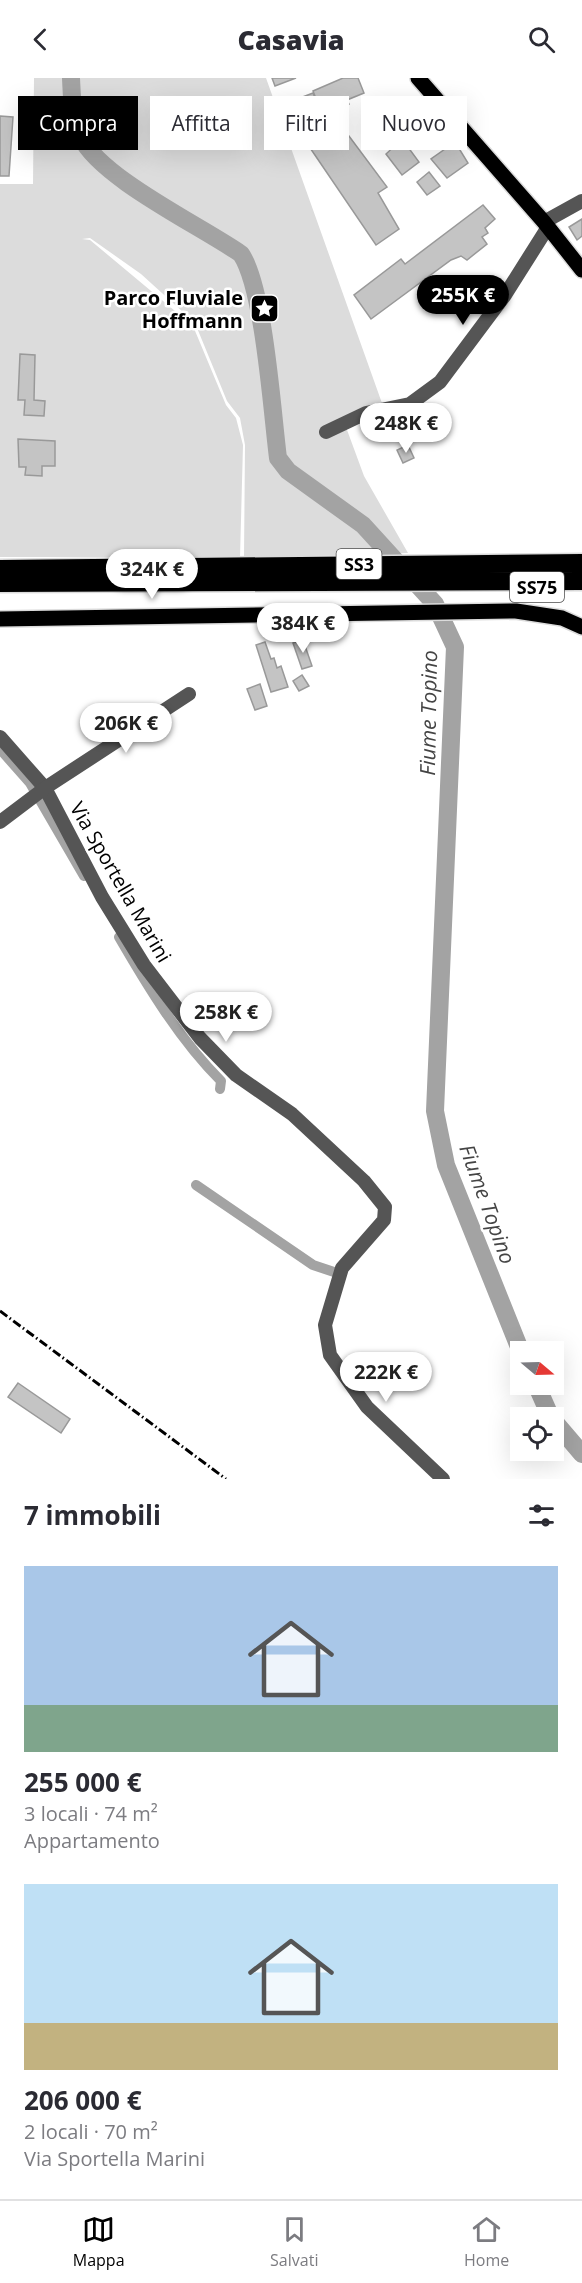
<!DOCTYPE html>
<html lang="it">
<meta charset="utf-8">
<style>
:root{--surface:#fff;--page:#f2f2f3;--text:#2b2b33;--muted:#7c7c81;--line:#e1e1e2;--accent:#000}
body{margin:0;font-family:"Open Sans",sans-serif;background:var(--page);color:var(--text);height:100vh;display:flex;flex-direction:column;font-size:22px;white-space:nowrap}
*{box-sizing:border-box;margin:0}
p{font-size:20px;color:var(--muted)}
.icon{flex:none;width:33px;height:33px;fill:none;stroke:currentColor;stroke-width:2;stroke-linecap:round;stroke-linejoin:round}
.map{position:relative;height:1401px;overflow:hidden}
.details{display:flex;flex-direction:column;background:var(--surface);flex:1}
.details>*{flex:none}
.guide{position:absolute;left:18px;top:18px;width:546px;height:54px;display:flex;gap:12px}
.needle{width:39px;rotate:109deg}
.tools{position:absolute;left:510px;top:1263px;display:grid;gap:12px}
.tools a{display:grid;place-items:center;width:54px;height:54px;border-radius:0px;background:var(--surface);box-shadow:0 6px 24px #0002;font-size:30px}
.price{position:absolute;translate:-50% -51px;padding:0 14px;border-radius:21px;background:#fff;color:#222;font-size:20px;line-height:39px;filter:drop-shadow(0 2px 3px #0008)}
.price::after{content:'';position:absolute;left:50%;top:36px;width:18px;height:14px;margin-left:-9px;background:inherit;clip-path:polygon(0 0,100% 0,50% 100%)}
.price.active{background:var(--accent);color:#fff}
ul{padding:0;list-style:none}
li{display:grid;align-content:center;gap:12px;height:318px;padding:0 24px}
li span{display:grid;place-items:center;height:186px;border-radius:0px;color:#555}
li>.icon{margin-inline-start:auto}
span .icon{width:108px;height:108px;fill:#fffc;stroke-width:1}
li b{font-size:26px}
h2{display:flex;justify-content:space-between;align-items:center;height:72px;padding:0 24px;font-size:26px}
.tag{padding:0 21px;border-radius:0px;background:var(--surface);box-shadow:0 6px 24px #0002;font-size:21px;line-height:54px}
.tag.active{background:var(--accent);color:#fff}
header{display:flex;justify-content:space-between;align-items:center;height:78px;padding:0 24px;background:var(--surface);font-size:27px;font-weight:800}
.menu{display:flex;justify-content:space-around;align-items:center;height:84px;border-top:2px solid var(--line);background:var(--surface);font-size:16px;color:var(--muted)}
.menu a{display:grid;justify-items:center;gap:3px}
.menu .active{color:var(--accent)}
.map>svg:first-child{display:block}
.green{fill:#dcdcdc}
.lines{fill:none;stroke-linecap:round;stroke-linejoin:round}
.canal{stroke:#a3a3a3;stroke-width:10}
.river{stroke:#a3a3a3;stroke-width:18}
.building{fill:#c4c4c4;stroke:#999;stroke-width:1.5}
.major-casing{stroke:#dbdbdb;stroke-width:18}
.highway-casing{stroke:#dbdbdb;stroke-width:21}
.minor{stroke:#555;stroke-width:14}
.major{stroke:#000;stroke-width:15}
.highway{stroke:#000;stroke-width:18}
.rail{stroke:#000;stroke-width:3;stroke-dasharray:9 3 1.5 3;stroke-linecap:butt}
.labels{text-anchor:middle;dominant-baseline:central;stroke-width:5;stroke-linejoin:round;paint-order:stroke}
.shield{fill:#fff;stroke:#4c4c4c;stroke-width:1.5}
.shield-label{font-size:18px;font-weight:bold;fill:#000}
.poi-label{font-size:20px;font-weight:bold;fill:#000;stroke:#fff;text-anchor:end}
.street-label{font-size:20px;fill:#000;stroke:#fff}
.water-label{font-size:21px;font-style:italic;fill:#444;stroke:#fff}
</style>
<header><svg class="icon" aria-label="back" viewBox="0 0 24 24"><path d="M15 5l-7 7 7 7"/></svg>Casavia<svg class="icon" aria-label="search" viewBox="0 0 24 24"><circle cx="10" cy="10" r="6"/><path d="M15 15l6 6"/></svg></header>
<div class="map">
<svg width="582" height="1401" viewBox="0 0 582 1401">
<rect width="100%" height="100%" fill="#fff"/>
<path class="green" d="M34,0H266L383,328L343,341L364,398L408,475L244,480L245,367L240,340L227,323L195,245L141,196L90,160L82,161L90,162L193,248L226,327L236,340L243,367L240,479H0V106H33Z"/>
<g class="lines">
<g class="canal">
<path d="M0,671L30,705L84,798"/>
<path d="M119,859C148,909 180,962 221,1003L220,1011"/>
<path d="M196,1107L313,1187L334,1194"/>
</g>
<g class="river">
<path d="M71,0C72,20 72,40 81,59C100,100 201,148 241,176C264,210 272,333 278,380L288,393L363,447L435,526L455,569L435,1033L446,1087L521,1274"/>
<path d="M536,1306L551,1340"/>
<path d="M554,1343L582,1376"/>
</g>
</g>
<g class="building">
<path d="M272,0H296L275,8Z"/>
<path d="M343,0H358L364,15L347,22L349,26L322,36L313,13Z"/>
<path d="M313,15L325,44L285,60L280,48L286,46L284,41L292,38L287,25Z"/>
<path d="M0,38L13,39L9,98H0Z"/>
<path d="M337,42L387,109L378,115L399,151L376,167L302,58Z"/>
<path d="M402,61L419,84L402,97L386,76Z"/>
<path d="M455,64L468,85L447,100L431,81Z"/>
<path d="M429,94L440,108L427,117L417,104Z"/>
<path d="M483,127L495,141L485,150L488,155L482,159L487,166L467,182L461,178L451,182L371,241L354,217L401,181L405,186Z"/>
<path d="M582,141V158L577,162L569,149Z"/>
<path d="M20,276L35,277L34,322L45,323L44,338L24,337L25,322H18Z"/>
<path d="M18,361L55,363V388H42V398L25,397L26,389H19Z"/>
<path d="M408,367L414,380L403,385L397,372Z"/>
<path d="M303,562L312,588L302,591L293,565Z"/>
<path d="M265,564L271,581L274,580L277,590L281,588L288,609L271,614L256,567Z"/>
<path d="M302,597L309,608L299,613L293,603Z"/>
<path d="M260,606L267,628L255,632L247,611Z"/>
<path d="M18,1305L70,1341L61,1355L8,1319Z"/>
</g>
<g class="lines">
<defs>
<g id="major">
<path d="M418,0L544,144L582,192"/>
<path d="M0,541L516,533L562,540L582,549"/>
</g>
<g id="highway">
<path d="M0,491L582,485"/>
<path d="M0,505L582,503"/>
</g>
</defs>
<use href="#major" class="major-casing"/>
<use href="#highway" class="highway-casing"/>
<g class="minor">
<path d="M544,144L582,123"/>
<path d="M326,354L366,335L410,326L440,304L505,217L548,149"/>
<path d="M0,659L45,710L102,819L144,887L200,960L236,997L292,1036L364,1103L385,1129L384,1142L342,1190L325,1247L330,1277L367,1329L443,1401"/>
<path d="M0,744L45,710L189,616"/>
</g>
<use href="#major" class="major"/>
<use href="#highway" class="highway"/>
<path class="rail" d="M0,1233L226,1401"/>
</g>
<defs>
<symbol id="sight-square" viewBox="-11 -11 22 22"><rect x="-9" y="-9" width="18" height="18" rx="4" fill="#000" stroke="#fff"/><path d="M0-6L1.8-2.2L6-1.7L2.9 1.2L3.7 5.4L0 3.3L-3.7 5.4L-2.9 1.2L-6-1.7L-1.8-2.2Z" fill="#fff"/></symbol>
</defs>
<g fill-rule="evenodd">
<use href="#sight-square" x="248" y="214" width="33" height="33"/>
</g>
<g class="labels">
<g class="shield">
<rect x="336.5" y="471" width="45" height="30" rx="4.5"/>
<rect x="510" y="494" width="54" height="30" rx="4.5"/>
</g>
<g class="shield-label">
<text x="359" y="486">SS3</text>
<text x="537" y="509">SS75</text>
</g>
<g class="poi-label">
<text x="243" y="219">Parco Fluviale<tspan x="243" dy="23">Hoffmann</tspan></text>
</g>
<g class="street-label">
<text transform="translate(121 804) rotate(60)">Via Sportella Marini</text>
</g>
<g class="water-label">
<text transform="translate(428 635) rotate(-89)">Fiume Topino</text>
<text transform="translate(488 1126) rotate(70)">Fiume Topino</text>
</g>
</g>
</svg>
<div class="tools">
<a><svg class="needle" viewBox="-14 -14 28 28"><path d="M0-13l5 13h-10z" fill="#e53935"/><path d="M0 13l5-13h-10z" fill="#7c7c81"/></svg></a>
<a><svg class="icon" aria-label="locate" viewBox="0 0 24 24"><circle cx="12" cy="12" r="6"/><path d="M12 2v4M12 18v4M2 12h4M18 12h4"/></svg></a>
</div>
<b class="price active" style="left:463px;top:248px">255K €</b>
<b class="price" style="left:406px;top:376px">248K €</b>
<b class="price" style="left:152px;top:522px">324K €</b>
<b class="price" style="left:303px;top:576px">384K €</b>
<b class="price" style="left:126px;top:676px">206K €</b>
<b class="price" style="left:226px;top:965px">258K €</b>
<b class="price" style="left:386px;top:1325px">222K €</b>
<div class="guide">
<a class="tag active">Compra</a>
<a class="tag">Affitta</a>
<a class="tag">Filtri</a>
<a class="tag">Nuovo</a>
</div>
</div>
<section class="details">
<h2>7 immobili<svg class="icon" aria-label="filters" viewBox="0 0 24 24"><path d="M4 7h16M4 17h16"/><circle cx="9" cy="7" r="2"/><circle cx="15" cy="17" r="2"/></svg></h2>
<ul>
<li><span style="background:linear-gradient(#a9c7e8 75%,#7fa58c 0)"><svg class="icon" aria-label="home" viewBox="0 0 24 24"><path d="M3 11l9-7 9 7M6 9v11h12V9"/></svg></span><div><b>255 000 €</b><p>3 locali · 74 m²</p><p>Appartamento</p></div></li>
<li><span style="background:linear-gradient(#bfe0f5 75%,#c2b280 0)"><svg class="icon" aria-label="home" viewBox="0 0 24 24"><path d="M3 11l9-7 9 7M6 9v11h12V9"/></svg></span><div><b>206 000 €</b><p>2 locali · 70 m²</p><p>Via Sportella Marini</p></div></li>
</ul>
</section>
<nav class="menu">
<a class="active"><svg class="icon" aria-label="map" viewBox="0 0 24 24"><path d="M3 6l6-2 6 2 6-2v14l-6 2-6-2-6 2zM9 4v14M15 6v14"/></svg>Mappa</a>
<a><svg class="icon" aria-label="saved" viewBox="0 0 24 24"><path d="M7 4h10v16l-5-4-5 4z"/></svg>Salvati</a>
<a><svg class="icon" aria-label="home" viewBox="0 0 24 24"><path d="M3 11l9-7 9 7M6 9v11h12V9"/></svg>Home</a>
</nav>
